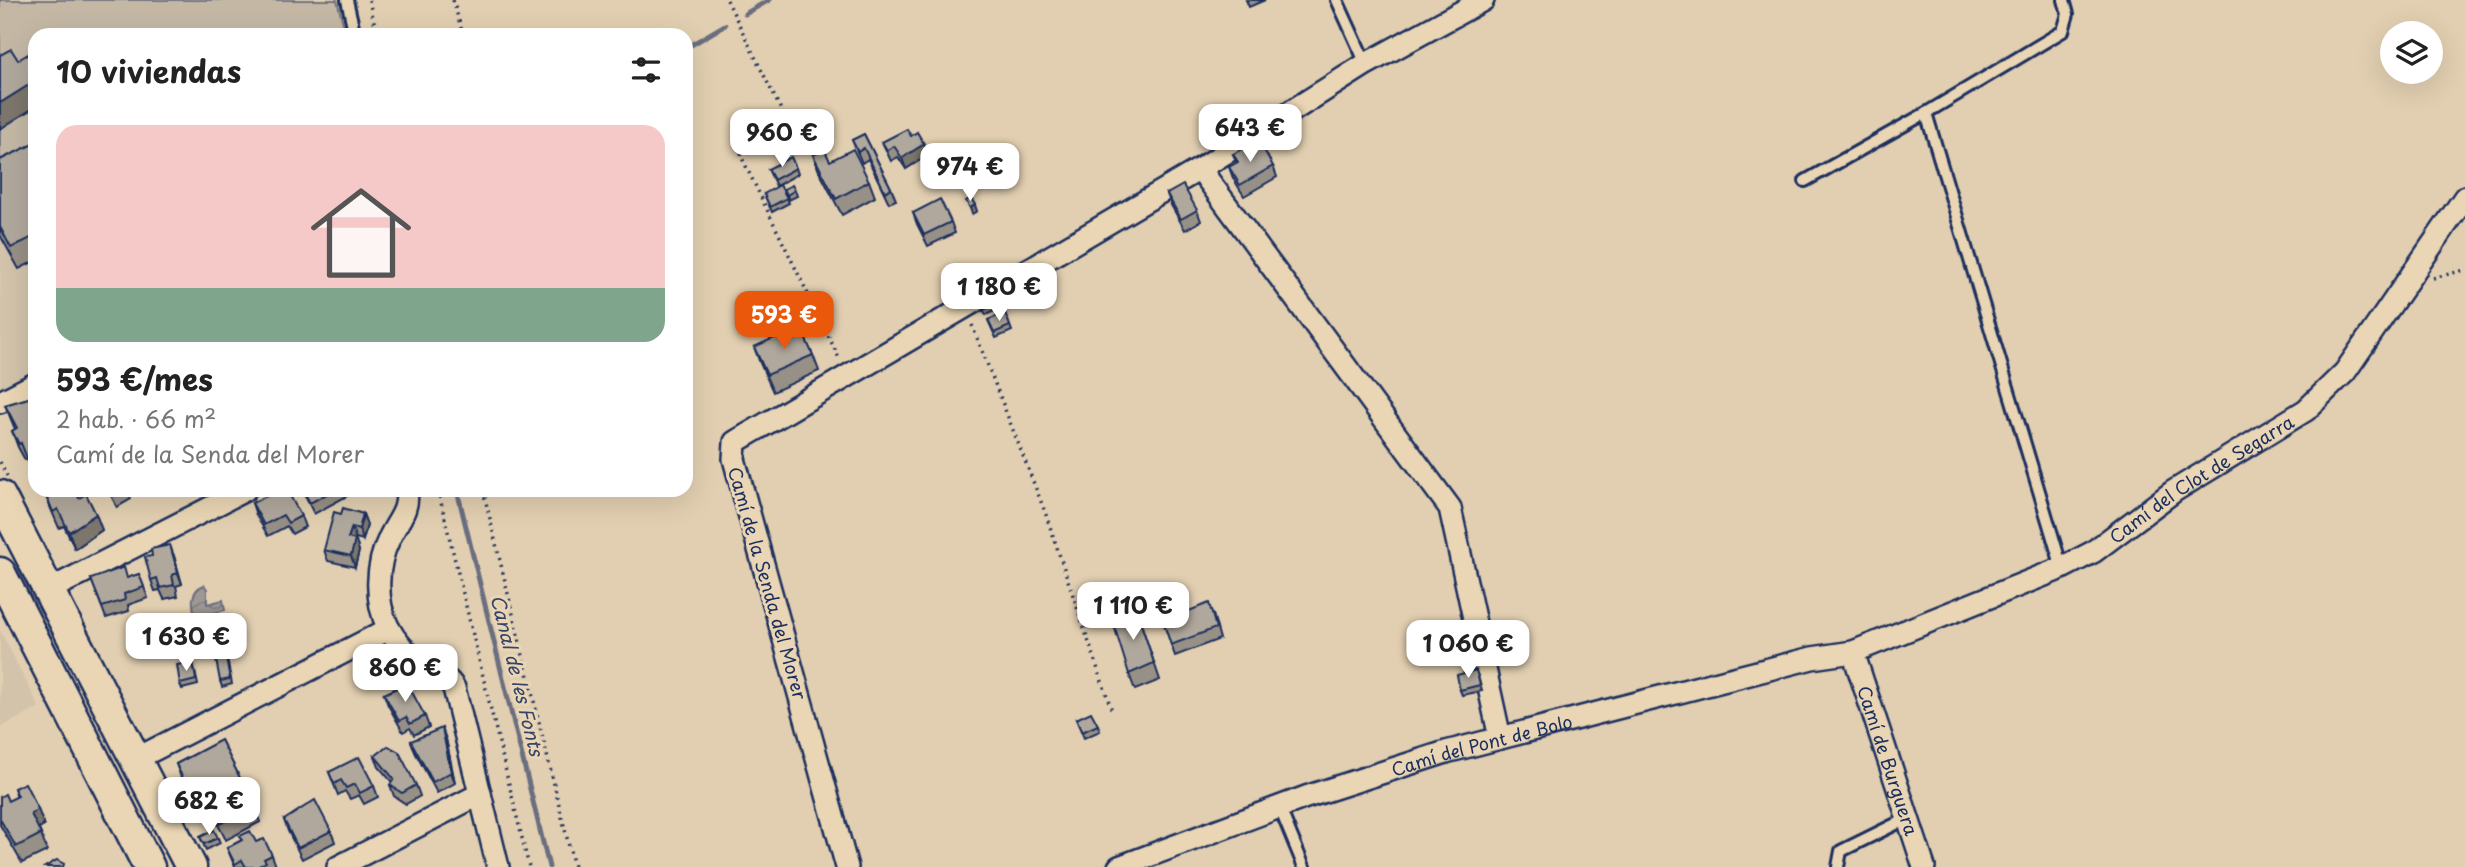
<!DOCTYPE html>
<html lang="es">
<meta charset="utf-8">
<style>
:root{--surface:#fff;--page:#f2f2f2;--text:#222;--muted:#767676;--accent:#ea580c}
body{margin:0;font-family:"Playpen Sans",sans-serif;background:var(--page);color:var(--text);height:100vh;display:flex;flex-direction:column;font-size:26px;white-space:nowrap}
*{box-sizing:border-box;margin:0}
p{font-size:23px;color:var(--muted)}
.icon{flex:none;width:38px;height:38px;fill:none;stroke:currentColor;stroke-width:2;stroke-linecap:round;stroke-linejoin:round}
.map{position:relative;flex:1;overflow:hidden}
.panel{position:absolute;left:28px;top:28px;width:665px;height:469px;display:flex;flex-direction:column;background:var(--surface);border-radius:21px;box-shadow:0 7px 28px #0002}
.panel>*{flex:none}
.controls{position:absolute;left:2380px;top:21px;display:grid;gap:14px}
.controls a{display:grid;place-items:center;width:63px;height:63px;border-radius:50%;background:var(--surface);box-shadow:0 7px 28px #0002;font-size:35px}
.price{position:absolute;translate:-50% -60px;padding:0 16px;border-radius:14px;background:#fff;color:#222;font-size:23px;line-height:46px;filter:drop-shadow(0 2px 4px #0008)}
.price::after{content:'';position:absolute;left:50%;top:42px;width:21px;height:16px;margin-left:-10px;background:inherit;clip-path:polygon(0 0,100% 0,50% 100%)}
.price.active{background:var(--accent);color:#fff}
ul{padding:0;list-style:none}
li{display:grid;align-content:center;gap:14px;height:371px;padding:0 28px}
li span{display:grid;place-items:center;height:217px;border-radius:21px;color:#555}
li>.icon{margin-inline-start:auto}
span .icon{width:126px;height:126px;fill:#fffc;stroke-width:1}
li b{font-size:30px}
h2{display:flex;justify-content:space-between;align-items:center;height:84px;padding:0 28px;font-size:30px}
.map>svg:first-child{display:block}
.built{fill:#d3c3ab}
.green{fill:#c4b8a5;stroke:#707482;stroke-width:2}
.water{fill:url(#water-waves);stroke:#6a6e7f;stroke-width:2}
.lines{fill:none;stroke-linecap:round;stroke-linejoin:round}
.stream{stroke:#6a6e7f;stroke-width:5}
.lane-casing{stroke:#1b2f5e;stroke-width:16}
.street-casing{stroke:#1b2f5e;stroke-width:26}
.secondary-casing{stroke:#1b2f5e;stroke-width:35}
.path{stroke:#1b2f5e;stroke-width:3.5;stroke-dasharray:2 5;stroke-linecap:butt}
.lane{stroke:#ead6b4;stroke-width:10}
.street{stroke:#ead6b4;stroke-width:21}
.secondary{stroke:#ead6b4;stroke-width:30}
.wall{fill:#979086;stroke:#1b2f5e;stroke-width:2}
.shaded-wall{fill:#7b766d;stroke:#1b2f5e;stroke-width:2}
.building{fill:#b0a89c;stroke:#1b2f5e;stroke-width:2}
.labels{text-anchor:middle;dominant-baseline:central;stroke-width:6;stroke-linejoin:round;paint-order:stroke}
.street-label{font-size:18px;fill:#1b2f5e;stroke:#ead6b4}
.water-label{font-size:19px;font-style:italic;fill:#354469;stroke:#ead6b4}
</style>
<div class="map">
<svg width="2465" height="867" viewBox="0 0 2465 867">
<defs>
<pattern id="water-waves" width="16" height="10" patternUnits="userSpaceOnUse" patternTransform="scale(1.75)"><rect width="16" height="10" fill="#9e9895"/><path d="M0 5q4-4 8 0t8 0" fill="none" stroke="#807c7d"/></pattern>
</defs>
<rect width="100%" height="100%" fill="#e2cfb1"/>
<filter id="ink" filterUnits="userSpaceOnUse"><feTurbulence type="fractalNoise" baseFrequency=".0143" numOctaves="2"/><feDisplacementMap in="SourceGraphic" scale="14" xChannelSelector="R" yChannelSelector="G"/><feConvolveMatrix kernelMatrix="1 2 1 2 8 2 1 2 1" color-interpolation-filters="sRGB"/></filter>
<g filter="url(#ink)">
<g class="built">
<path d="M35,151V373L0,390V172Z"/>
<path d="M0,630L39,707L0,728Z"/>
</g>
<path class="green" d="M0,0H337L346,35H35V151L0,172Z"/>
<path class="water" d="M204,585L207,589V604L223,600L225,610L196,618C192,606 189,591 204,585Z"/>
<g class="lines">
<g class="stream">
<path d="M745,14L769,0"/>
<path d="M686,48L725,25"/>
<path d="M457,490L549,867"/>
</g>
<defs>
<g id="lane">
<path d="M347,0L355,35"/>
<path d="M1337,0L1366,64"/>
<path d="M1805,181L1926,113"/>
<path d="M2062,568L1926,113L2063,31L2068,14L2064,0"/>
<path d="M1279,806L1304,867"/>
<path d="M1838,867L1841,851L1908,818"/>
</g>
<g id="street">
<path d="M1200,169L1450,508L1500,738"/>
<path d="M0,402L35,384"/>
<path d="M406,490C410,510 397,521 389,539C376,565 375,601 388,627C395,641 408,655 420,663C432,672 447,675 454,688L498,867"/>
<path d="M47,591L245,490"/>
<path id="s1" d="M1853,652L1924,867"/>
<path d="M136,759L389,629"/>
<path d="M338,867L480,794"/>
<path d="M847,867L734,459L735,442L1200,169L1366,64L1483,0"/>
<path id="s2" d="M1119,867L1306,797L1446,752L1812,658L1853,652L2062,568L2093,552L2174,491L2306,410L2345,372L2465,197"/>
</g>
<g id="secondary">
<path d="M0,496L191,867"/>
<path d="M0,573L149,867"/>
</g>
</defs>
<use href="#lane" class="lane-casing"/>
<use href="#street" class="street-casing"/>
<use href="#secondary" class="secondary-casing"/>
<g class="path">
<path d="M369,0L377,35"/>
<path d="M453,0L463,35"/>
<path d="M727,0L784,116L778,125L743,144L741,156L839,358"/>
<path d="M2433,278L2465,270"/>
<path d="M972,325L1045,512L1112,711"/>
<path d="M0,462L7,476"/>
<path d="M438,490L529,867"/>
<path d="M483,490L574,867"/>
</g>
<use href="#lane" class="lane"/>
<use href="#street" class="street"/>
<use href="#secondary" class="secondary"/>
</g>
<g class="wall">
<path d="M1246,0H1265L1249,7Z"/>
<path d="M864,134L891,188L896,200L889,203L868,159L862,163L852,140Z"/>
<path d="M911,136L924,144L928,155L906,169L898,157L891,161L882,142Z"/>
<path d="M35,143V261L19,269L0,235V160Z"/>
<path d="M1251,152L1273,166L1277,177L1244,196L1233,178L1229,167L1237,163L1233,154Z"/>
<path d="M813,155L830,161L869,181L875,197L842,215L819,171Z"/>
<path d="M796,168L798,174L776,186L768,169Z"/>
<path d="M784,189L795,190L797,196L789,200Z"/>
<path d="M764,194L787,198L789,203L772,212Z"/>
<path d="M1167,194L1197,210L1201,221L1185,230L1171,205Z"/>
<path d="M913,213L951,222L955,233L928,246L917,224Z"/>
<path d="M979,301H1001L1003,307L986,315Z"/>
<path d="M1005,313L1012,331L996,338L988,320Z"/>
<path d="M754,347L813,355L819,371L773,392L760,363Z"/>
<path d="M35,396V479L27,459L25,460L18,447L12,431L15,429L5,405Z"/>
<path d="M43,490H75L79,498L102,530L75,549L64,526L59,528Z"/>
<path d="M108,490H143L137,493L135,490L129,494L131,499L117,507Z"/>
<path d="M302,490H345L347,496L314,514Z"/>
<path d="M252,503L301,516L305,527L292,534L287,526L268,536L256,515Z"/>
<path d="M363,514L367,525L363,540L356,538L355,540L359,551L355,567L328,561L324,550Z"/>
<path d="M174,556L182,584L176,586L178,596L164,599L160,590L155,591L151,580Z"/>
<path d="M139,574L148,598L128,605L129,611L106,618L91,579L128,578Z"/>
<path d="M1137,612L1160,680L1135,690L1129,674Z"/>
<path d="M1213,614L1220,639L1175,656L1163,621Z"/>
<path d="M227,658L232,684L222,687L220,681Z"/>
<path d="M193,662L198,685L182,689L180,684Z"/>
<path d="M1478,676L1482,691L1462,695L1460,690Z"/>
<path d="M384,694L425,716L429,727L414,735L410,728L403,732L388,705Z"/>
<path d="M1076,719L1098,725L1100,731L1084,738Z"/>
<path d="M446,739L455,783L437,793L415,752L411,741Z"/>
<path d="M221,740L254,806L260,822L226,840L214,817L211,819L201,796L192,801L182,780L176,764Z"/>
<path d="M375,756L416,785L420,796L406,804L394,796L390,785L392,782L379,767Z"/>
<path d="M329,772L374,786L378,797L364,804L359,795L350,799L345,791L338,795Z"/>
<path d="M14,788L44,825L39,829L47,851L22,863L0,825V797L8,801L17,797Z"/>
<path d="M284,820L331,831L335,842L302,859L288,831Z"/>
<path d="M240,836L256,842L272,855L276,866L273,867H235L227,848L242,840Z"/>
<path d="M200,837L218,838L220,843L206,850Z"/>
</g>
<g class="shaded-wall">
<path d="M35,81V107L0,129V103Z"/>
<path d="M924,144L928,155L906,169L902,158Z"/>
<path d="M975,205L977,211L972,214L970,208Z"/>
<path d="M96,514L102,530L75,549L69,532Z"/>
<path d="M363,514L367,525L363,540L359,529Z"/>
<path d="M352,527L359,551L355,567L351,556L348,538Z"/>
<path d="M170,545L174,556L182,584L178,573Z"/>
<path d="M442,728L446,739L455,783L451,772Z"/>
<path d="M38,809L44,825L37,830L31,814Z"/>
</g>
<g class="building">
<path d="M11,49L18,60L30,53L35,60V81L0,103V55Z"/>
<path d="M907,129L911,136L917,132L924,144L902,158L894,146L887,150L882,142Z"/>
<path d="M864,134L891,188L885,192L864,148L858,152L852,140Z"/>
<path d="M35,143V236L11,248L0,227V160Z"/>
<path d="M1247,146L1251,152L1262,146L1273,166L1240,185L1229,167L1238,162L1233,154Z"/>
<path d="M824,149L830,161L853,149L869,181L836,199L813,155Z"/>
<path d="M791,157L796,168L774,180L768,169Z"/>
<path d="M780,185L787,198L770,207L764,194Z"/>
<path d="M792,185L795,190L787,195L784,189Z"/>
<path d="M1183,185L1197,210L1181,219L1167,194Z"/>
<path d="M971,198L975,205L970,208L966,201Z"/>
<path d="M940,199L951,222L924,235L913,213Z"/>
<path d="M996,292L1001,301L984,310L979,301Z"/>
<path d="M1005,313L1010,326L994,333L988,320Z"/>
<path d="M800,326L813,355L767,375L754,347Z"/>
<path d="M35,396V470L32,471L21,443L19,444L12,431L17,428L5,405Z"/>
<path d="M44,490H75L79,498L86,494L96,514L69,532L58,509L53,512Z"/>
<path d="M109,490H124L113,496Z"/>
<path d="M279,490H287L301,516L288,523L283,515L264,525L252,503Z"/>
<path d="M303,490H334L310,503Z"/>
<path d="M343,508L363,514L359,529L352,527L348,538L355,540L351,556L324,550L334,512L341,514Z"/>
<path d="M170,545L178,573L172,575L174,585L160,588L157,578L151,580L145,557L152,556L151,549Z"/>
<path d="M124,567L127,578L139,574L144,587L124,594L125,600L102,607L91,579Z"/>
<path d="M1209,603L1216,628L1171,645L1163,621Z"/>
<path d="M1137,612L1154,663L1129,674L1112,619Z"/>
<path d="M225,653L230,679L220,681L215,654Z"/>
<path d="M193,662L196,680L180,684L177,665Z"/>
<path d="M1476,670L1480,685L1460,690L1457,675Z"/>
<path d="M407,683L425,716L410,724L406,717L399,721L384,694Z"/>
<path d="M1091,712L1098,725L1082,732L1076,719Z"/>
<path d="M442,728L451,772L433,782L411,741Z"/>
<path d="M221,740L254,806L220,824L208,801L205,803L200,793L204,791L200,784L204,781L202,777L186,785L176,764Z"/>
<path d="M388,746L399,752L416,785L402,793L390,785L394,779L375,756Z"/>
<path d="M359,757L374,786L360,793L355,784L346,788L341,780L334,784L329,772Z"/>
<path d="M25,783L38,809L31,814L41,834L16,847L0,819V797L5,794L8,801L18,796L14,788Z"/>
<path d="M315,800L331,831L298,848L284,820Z"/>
<path d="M214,830L218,838L204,844L200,837Z"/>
<path d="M250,831L256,842L264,839L272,855L264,859L266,862L257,867H246L242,860L235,864L227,848L242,840L240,836Z"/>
<path d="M57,860L64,864L63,867H45Z"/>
</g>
</g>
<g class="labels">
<g class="street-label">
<text stroke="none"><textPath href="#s2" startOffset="1157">Camí del Clot de Segarra</textPath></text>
<text transform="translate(768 583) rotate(74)">Camí de la Senda del Morer</text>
<text stroke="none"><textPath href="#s2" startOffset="383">Camí del Pont de Bolo</textPath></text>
<text stroke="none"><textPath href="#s1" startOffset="114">Camí de Burguera</textPath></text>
</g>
<g class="water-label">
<text transform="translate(518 675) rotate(76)">Canal de les Fonts</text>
</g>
</g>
</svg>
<div class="controls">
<a><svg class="icon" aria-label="layers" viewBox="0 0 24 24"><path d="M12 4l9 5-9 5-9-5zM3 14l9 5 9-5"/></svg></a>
</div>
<b class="price" style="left:1250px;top:164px">643 €</b>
<b class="price" style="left:782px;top:169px">960 €</b>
<b class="price" style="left:970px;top:203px">974 €</b>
<b class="price" style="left:999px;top:323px">1 180 €</b>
<b class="price active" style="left:784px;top:351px">593 €</b>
<b class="price" style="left:1133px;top:642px">1 110 €</b>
<b class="price" style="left:186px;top:673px">1 630 €</b>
<b class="price" style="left:1468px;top:680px">1 060 €</b>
<b class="price" style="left:405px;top:704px">860 €</b>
<b class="price" style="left:209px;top:837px">682 €</b>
<section class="panel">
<h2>10 viviendas<svg class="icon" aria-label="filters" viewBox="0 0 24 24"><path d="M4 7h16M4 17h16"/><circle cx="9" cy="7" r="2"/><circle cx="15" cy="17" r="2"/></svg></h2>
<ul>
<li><span style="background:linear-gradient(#f6c9c9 75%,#7fa58c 0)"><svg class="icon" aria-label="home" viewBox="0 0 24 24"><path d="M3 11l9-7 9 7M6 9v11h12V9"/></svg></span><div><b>593 €/mes</b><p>2 hab. · 66 m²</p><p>Camí de la Senda del Morer</p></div></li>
</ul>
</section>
</div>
